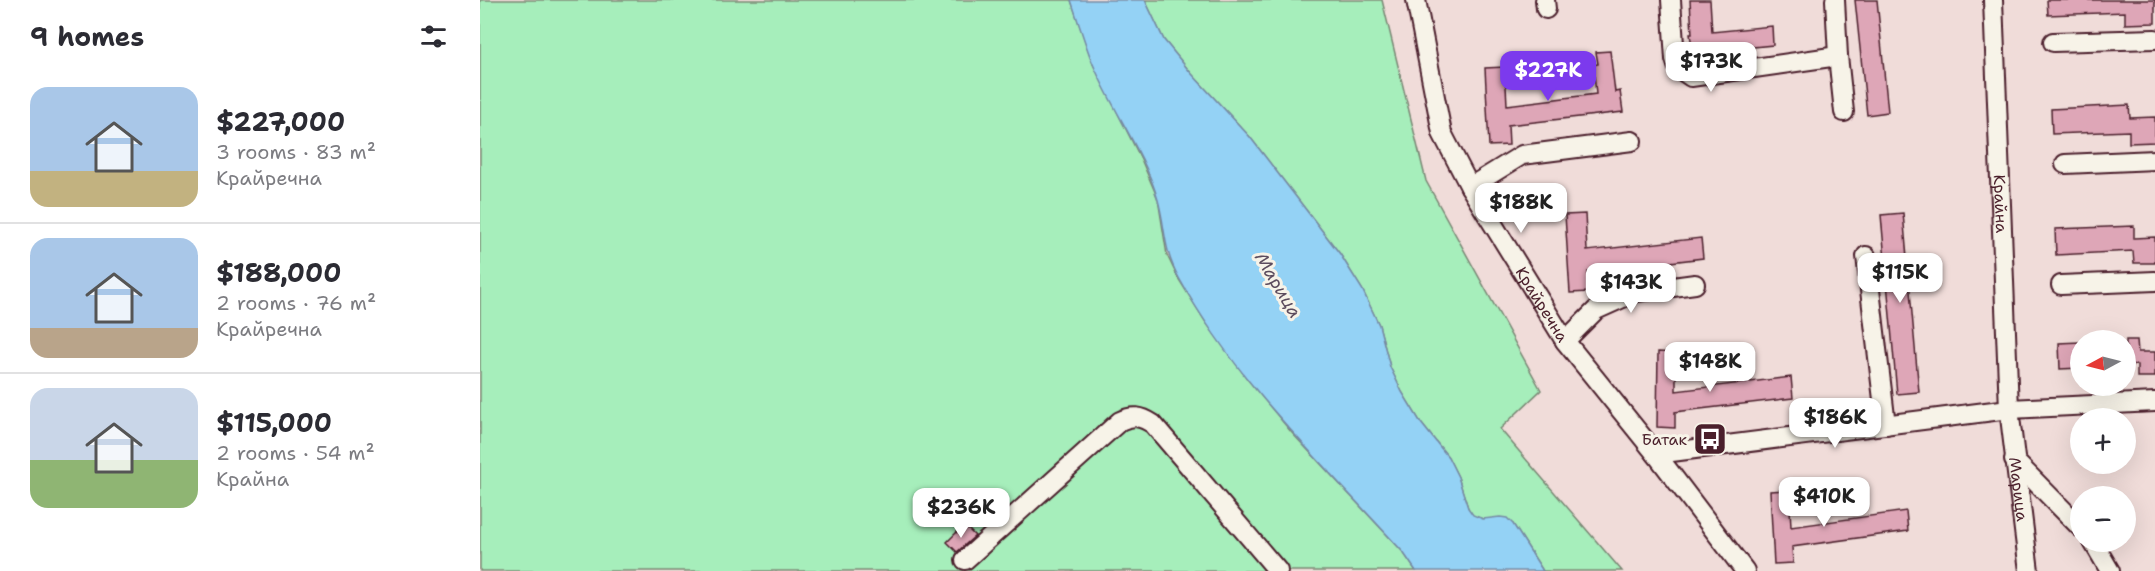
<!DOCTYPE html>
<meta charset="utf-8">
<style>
:root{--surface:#fff;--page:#f2f2f3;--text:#2b2b33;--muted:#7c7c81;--line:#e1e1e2;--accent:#7c3aed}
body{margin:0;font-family:"Shantell Sans",sans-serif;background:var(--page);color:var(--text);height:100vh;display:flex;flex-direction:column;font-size:22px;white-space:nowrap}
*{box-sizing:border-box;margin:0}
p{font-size:20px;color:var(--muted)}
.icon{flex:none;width:33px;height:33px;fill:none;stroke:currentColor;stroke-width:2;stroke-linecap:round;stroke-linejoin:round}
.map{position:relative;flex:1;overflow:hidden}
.panel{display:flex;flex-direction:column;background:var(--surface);width:480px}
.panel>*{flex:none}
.needle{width:39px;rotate:263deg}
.tools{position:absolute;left:1590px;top:330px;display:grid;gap:12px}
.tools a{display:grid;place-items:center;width:66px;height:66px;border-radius:50%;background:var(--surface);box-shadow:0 6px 24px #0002;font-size:30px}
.price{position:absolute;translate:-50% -51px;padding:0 14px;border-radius:12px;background:#fff;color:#222;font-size:20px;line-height:39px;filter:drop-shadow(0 2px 3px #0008)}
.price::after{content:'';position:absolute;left:50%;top:36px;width:18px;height:14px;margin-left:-9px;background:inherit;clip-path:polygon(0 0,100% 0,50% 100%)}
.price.active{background:var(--accent);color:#fff}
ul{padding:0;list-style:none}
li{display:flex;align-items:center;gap:18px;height:150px;padding:0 30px}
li+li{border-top:2px solid var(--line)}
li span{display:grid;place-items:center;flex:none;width:168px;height:120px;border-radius:18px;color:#555}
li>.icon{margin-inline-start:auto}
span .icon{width:72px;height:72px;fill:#fffc;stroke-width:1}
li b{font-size:26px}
h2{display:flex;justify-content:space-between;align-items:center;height:72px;padding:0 30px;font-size:26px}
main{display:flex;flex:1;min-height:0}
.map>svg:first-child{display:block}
.green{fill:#a6eebb;stroke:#788673;stroke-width:1.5}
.water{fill:#94d2f5;stroke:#768aa4;stroke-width:1.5}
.building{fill:#dea6b7;stroke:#4a1f2b;stroke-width:1.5}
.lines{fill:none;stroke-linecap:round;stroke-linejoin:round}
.minor-casing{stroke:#4a1f2b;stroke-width:22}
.minor{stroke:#f7f3e8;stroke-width:18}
.labels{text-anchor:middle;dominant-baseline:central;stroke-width:6;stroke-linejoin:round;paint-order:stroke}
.street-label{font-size:16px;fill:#4a1f2b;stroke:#f7f3e8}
.poi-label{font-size:16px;fill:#4a1f2b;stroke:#f7f3e8;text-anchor:end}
.water-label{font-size:18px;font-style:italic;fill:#5c4c5e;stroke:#f7f3e8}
</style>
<main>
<section class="panel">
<h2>9 homes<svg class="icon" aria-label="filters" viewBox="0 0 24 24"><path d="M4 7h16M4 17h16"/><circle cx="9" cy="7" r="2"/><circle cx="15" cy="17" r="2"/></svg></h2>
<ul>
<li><span style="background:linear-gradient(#a9c7e8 70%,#c2b280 0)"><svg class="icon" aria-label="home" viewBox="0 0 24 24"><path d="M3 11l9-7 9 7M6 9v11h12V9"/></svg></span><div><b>$227,000</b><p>3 rooms · 83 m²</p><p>Крайречна</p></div></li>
<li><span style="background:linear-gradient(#a9c7e8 75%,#b9a48a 0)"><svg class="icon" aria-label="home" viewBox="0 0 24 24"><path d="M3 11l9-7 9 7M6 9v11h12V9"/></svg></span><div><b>$188,000</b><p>2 rooms · 76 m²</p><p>Крайречна</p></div></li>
<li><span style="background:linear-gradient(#c9d6e8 60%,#8fb573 0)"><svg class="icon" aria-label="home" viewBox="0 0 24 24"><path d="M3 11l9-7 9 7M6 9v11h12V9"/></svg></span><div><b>$115,000</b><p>2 rooms · 54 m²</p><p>Крайна</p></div></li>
</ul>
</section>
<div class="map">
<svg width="1675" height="571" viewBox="0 0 1675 571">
<rect width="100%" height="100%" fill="#f0dcd9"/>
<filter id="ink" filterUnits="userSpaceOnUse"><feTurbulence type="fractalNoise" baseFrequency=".0167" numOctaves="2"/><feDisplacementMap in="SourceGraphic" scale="12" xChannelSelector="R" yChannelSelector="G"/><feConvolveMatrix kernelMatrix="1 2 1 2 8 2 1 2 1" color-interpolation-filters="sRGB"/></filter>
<g filter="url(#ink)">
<g class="green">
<path d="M0,0H591L613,64L661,159L678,199L687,255L698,278L725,321L768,380L812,433L923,552L936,571H0Z"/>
<path d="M665,0H902L946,181L1061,390L1020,429L1142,571H1063L1033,524L1003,519L993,516L988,508L978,477L968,457L941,423L922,392L910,367L899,325L882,289L860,254L770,137L711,73L684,40Z"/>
</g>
<path class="water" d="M591,0H665L684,40L711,73L770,137L860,254L882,289L899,325L910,367L922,392L941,423L968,457L978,477L988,508L993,515L1003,519L1020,517L1027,518L1033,524L1063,571H936L923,552C844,465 756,382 699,278C683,250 686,229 678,200C665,154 632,109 613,64C605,44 598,21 591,0Z"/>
<g class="building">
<path d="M1210,0H1230L1232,32L1292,26L1293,45L1234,51L1235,62L1215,65L1210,34H1212Z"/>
<path d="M1375,0H1397L1408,112L1387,115Z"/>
<path d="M1567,0H1675V23L1645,24V12L1568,15Z"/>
<path d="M1130,51L1135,92L1140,91L1143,112L1028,125L1029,145L1009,146L1005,68L1025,67L1027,105L1116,94L1113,65L1118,64L1116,52Z"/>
<path d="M1649,105L1650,118L1675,117V142L1649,143V131L1572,134L1571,109Z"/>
<path d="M1423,213L1439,392L1417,394L1401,215Z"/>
<path d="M1105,214L1107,251L1221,238L1223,258L1108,272L1109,292L1090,293L1085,215Z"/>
<path d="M1654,226V238L1675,237V263H1654L1653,251L1576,255L1575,229Z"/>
<path d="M1646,340H1657L1658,352H1675V377H1657V365L1646,366Z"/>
<path d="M1600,342V368L1580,369L1579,343Z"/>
<path d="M1178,352L1196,353V391L1311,377L1313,398L1195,412V428L1177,427Z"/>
<path d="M1309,490L1311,527L1426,511L1428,531L1312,547L1313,563L1294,564L1290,491Z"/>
<path d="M484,525L495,536L477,552L467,542Z"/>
</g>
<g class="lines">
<defs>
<g id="minor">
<path id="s1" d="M936,0L962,133L990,187L1085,341L1176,454L1265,571"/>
<path d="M1065,0L1066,9"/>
<path d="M1191,0L1195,59L1198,68L1211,77L1358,56"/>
<path d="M1355,0L1358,56L1364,112"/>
<path id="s2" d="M1513,0L1529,409L1549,571"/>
<path d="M1573,42L1675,39"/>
<path d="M1585,164L1675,160"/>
<path d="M990,187L1042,155L1152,141"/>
<path d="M1386,256L1406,425"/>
<path d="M1581,285L1675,281"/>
<path d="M1085,341L1116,310L1156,292L1215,284"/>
<path d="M1176,454L1529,409L1675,402"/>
<path d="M1534,460L1600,527"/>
<path d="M1613,542L1630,571"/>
<path d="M485,560L640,421C652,415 661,416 673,424L798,571"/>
</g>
</defs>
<use href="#minor" class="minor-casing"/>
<use href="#minor" class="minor"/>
</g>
</g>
<defs>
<symbol id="bus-square" viewBox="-11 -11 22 22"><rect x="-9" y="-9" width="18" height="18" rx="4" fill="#4a1f2b" stroke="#f7f3e8"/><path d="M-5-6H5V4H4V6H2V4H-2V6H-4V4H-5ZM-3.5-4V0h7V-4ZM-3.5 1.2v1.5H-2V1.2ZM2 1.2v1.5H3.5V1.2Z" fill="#fff"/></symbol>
</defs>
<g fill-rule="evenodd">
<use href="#bus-square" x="1211" y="420" width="38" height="38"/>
</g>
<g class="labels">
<g class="street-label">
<text stroke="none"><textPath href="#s2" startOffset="204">Крайна</textPath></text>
<text stroke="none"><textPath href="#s1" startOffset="334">Крайречна</textPath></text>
<text stroke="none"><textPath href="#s2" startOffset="490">Марица</textPath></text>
</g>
<g class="poi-label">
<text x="1207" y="439">Батак</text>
</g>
<g class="water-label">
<text transform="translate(798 285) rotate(59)">Марица</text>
</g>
</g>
</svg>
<div class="tools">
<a><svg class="needle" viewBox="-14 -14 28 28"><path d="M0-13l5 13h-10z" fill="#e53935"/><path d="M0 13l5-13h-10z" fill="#7c7c81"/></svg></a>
<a>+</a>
<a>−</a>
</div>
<b class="price" style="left:1231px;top:93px">$173K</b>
<b class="price active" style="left:1068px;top:102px">$227K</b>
<b class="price" style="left:1041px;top:234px">$188K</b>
<b class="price" style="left:1420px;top:304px">$115K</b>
<b class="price" style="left:1151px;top:314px">$143K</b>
<b class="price" style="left:1230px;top:393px">$148K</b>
<b class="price" style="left:1355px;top:449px">$186K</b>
<b class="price" style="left:1344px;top:528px">$410K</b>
<b class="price" style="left:481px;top:539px">$236K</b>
</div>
</main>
